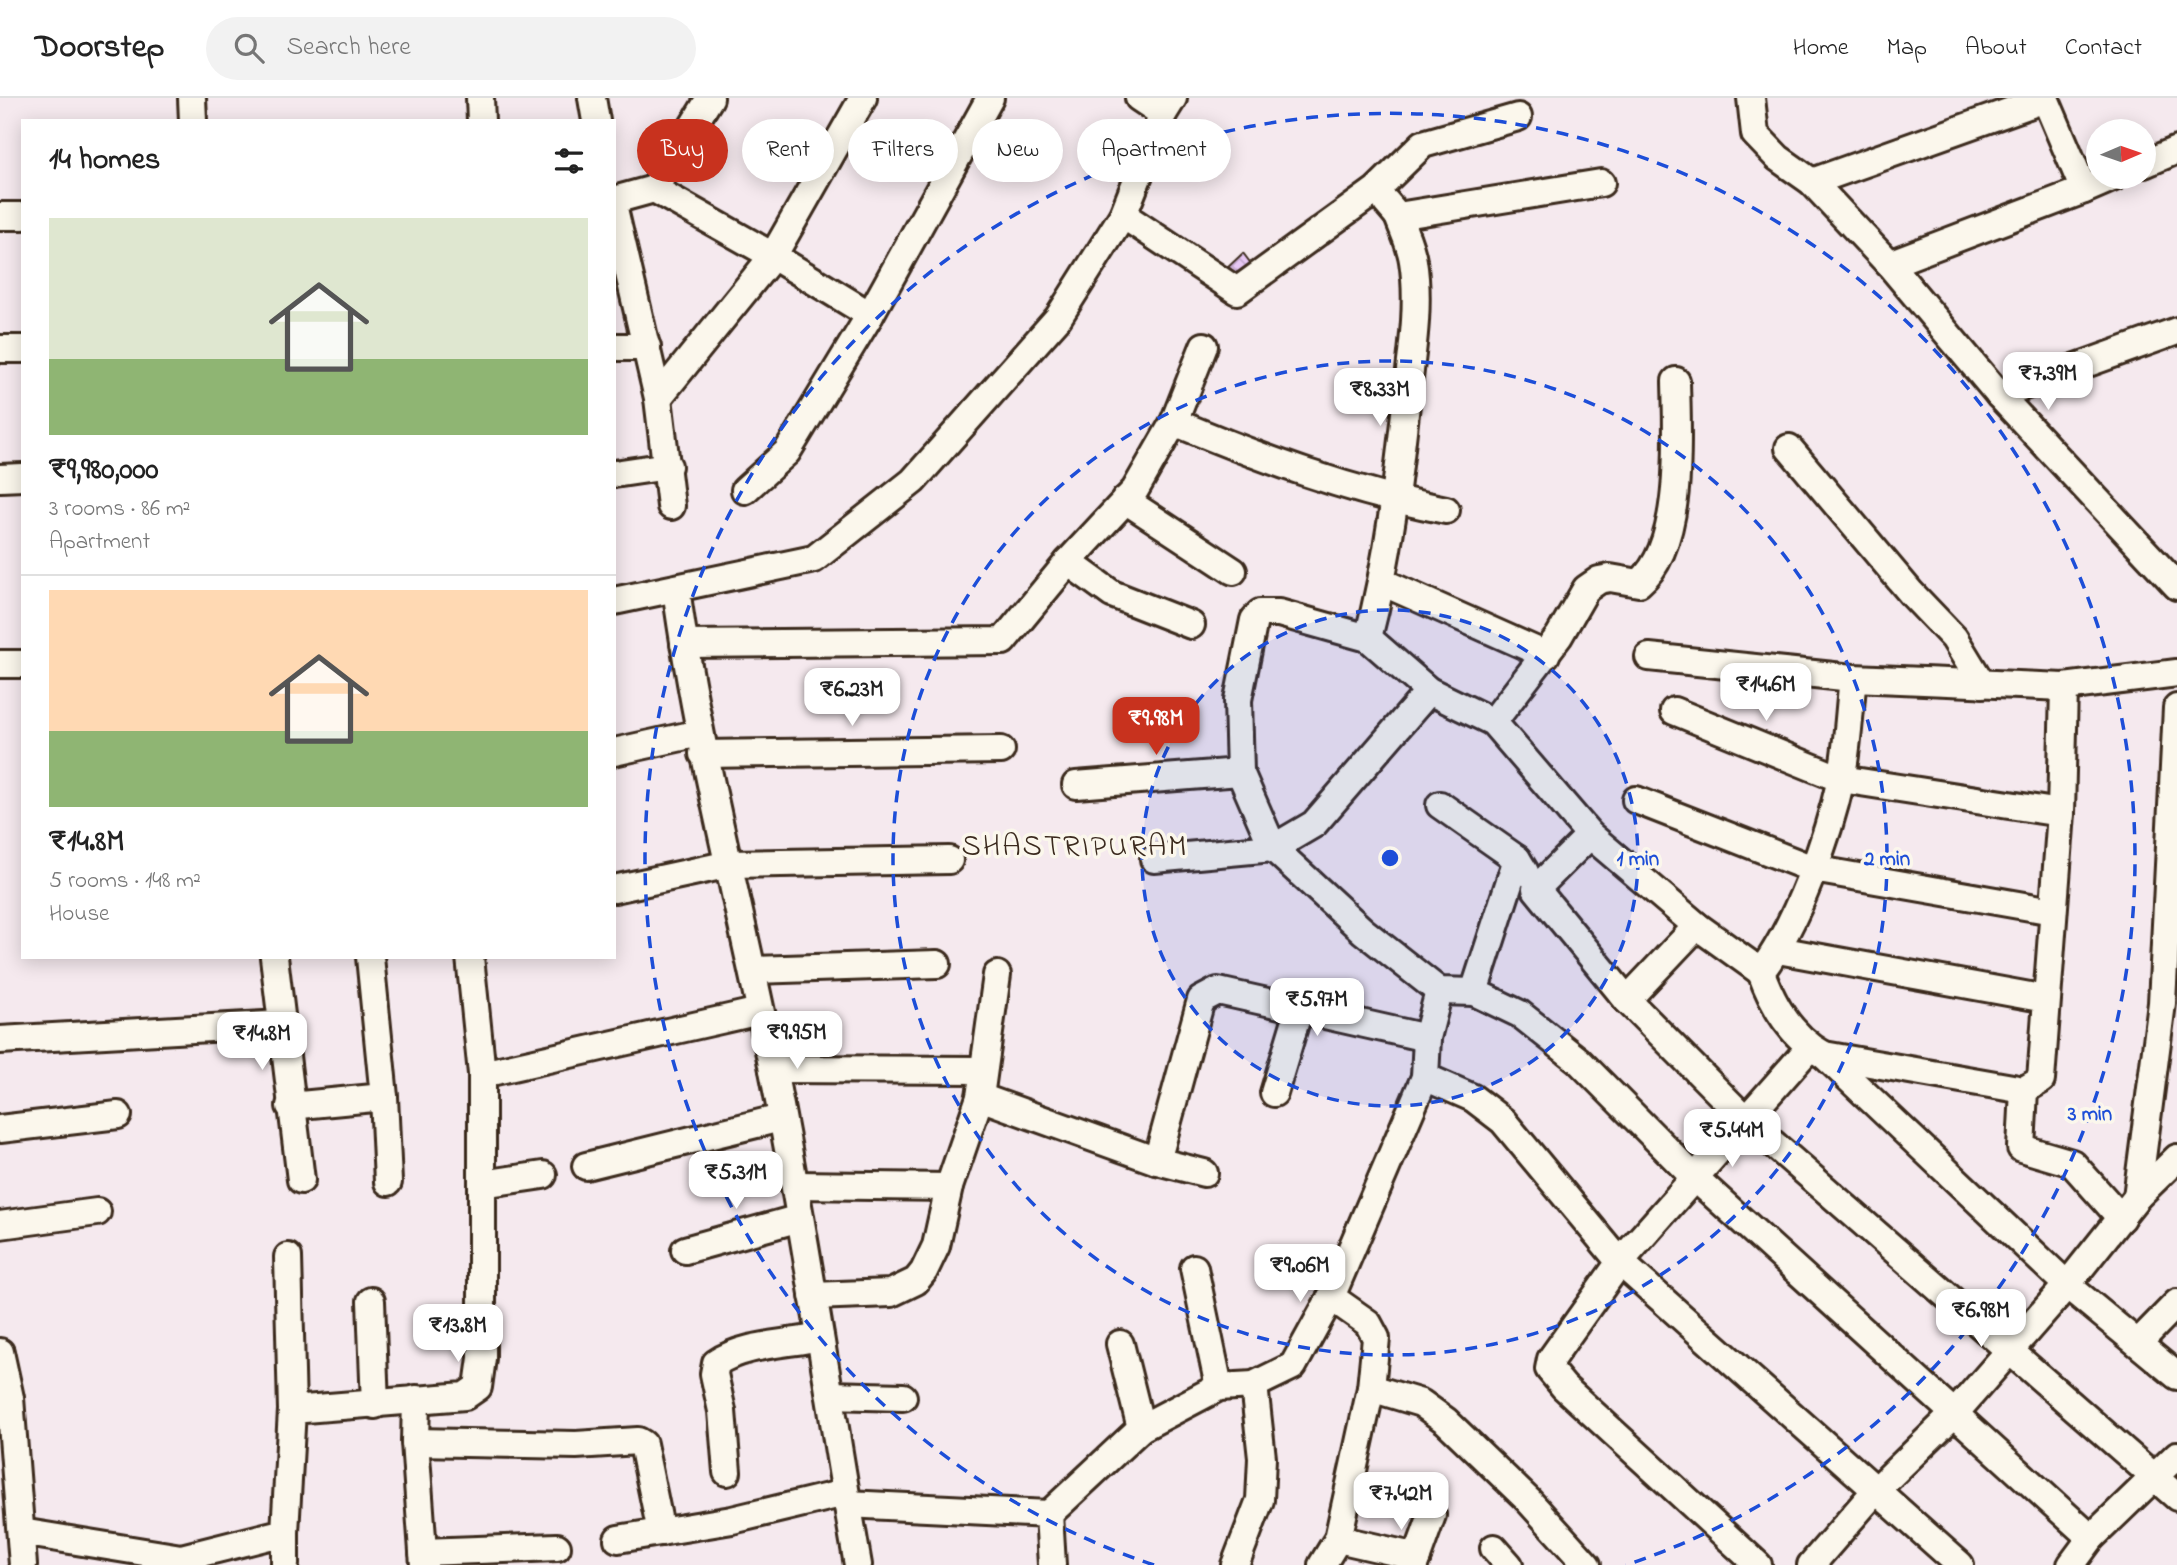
<!DOCTYPE html>
<meta charset="utf-8">
<style>
:root{--surface:#fff;--page:#f2f2f2;--text:#222;--muted:#767676;--line:#e0e0e0;--accent:#c8321e}
body{margin:0;font-family:"Indie Flower",sans-serif;background:var(--page);color:var(--text);height:100vh;display:flex;flex-direction:column;font-size:26px;white-space:nowrap}
*{box-sizing:border-box;margin:0}
p{font-size:23px;color:var(--muted)}
.icon{flex:none;width:38px;height:38px;fill:none;stroke:currentColor;stroke-width:2;stroke-linecap:round;stroke-linejoin:round}
.map{position:relative;flex:1;overflow:hidden}
.details{position:absolute;left:21px;top:21px;width:595px;height:840px;display:flex;flex-direction:column;background:var(--surface);border-radius:0px;box-shadow:0 4px 18px #0003}
.details>*{flex:none}
.top-card{position:absolute;left:637px;top:21px;width:665px;height:63px;display:flex;gap:14px}
.needle{width:46px;rotate:88deg}
.buttons{position:absolute;left:2086px;top:21px;display:grid;gap:14px}
.buttons a{display:grid;place-items:center;width:70px;height:70px;border-radius:50%;background:var(--surface);box-shadow:0 4px 18px #0003;font-size:35px}
.price{position:absolute;translate:-50% -60px;padding:0 16px;border-radius:14px;background:#fff;color:#222;font-size:23px;line-height:46px;filter:drop-shadow(0 2px 4px #0008)}
.price::after{content:'';position:absolute;left:50%;top:42px;width:21px;height:16px;margin-left:-10px;background:inherit;clip-path:polygon(0 0,100% 0,50% 100%)}
.price.current{background:var(--accent);color:#fff}
ul{padding:0;list-style:none}
li{display:grid;align-content:center;gap:14px;height:371px;padding:0 28px}
li+li{border-top:2px solid var(--line)}
li span{display:grid;place-items:center;height:217px;border-radius:0px;color:#555}
li>.icon{margin-inline-start:auto}
span .icon{width:126px;height:126px;fill:#fffc;stroke-width:1}
li b{font-size:30px}
h2{display:flex;justify-content:space-between;align-items:center;height:84px;padding:0 28px;font-size:30px}
.tag{padding:0 24px;border-radius:32px;background:var(--surface);box-shadow:0 4px 18px #0003;font-size:24px;line-height:63px}
.tag.current{background:var(--accent);color:#fff}
header{display:flex;align-items:center;gap:42px;box-sizing:border-box;height:98px;padding:0 35px;background:var(--surface);border-bottom:2px solid var(--line)}
header strong{font-size:33px}
nav{display:flex;gap:38px;margin-inline-start:auto;font-size:24px}
.search{width:490px;height:63px;background:var(--page);display:flex;align-items:center;gap:18px;box-sizing:border-box;padding:0 24px;border-radius:38px;color:var(--muted);font-size:26px}
.map>svg:first-child{display:block}
.building{fill:url(#building-cross-hatch);stroke:#3b2a1e;stroke-width:2}
.lines{fill:none;stroke-linecap:round;stroke-linejoin:round}
.minor-casing{stroke:#3b2a1e;stroke-width:32}
.minor{stroke:#fbf7ec;stroke-width:26}
.ring{fill:none;stroke:#1d4ed8;stroke-width:3.5;stroke-dasharray:12 9}
.labels{text-anchor:middle;dominant-baseline:central;stroke-width:7;stroke-linejoin:round;paint-order:stroke}
.neighbourhood-label{font-size:30px;letter-spacing:2px;fill:#3b2a1e;stroke:#fbf7ec}
.centre{fill:#1d4ed8;stroke:#fbf7ec;stroke-width:3.5}
.ring-label{font-size:21px;text-anchor:middle;font-weight:bold;fill:#1d4ed8;stroke:#fbf7ec;stroke-width:7;stroke-linejoin:round;paint-order:stroke}
</style>
<header>
<strong>Doorstep</strong>
<div class="search"><svg class="icon" aria-label="search" viewBox="0 0 24 24"><circle cx="10" cy="10" r="6"/><path d="M15 15l6 6"/></svg>Search here</div>
<nav><a>Home</a><a>Map</a><a>About</a><a>Contact</a></nav>
</header>
<div class="map">
<svg width="2177" height="1467" viewBox="0 0 2177 1467">
<defs>
<pattern id="building-cross-hatch" width="8" height="8" patternUnits="userSpaceOnUse" patternTransform="scale(1.75)"><rect width="8" height="8" fill="#e7c7f4"/><path d="M0 0l8 8M0 8l8-8" fill="none" stroke="#c7abd1"/></pattern>
</defs>
<rect width="100%" height="100%" fill="#f5e9ee"/>
<filter id="ink" filterUnits="userSpaceOnUse"><feTurbulence type="fractalNoise" baseFrequency=".0143" numOctaves="2"/><feDisplacementMap in="SourceGraphic" scale="14" xChannelSelector="R" yChannelSelector="G"/><feConvolveMatrix kernelMatrix="1 2 1 2 8 2 1 2 1" color-interpolation-filters="sRGB"/></filter>
<g filter="url(#ink)">
<path class="building" d="M1243,155L1255,171L1237,186L1226,171Z"/>
<g class="lines">
<defs>
<g id="minor">
<path d="M192,0L193,23"/>
<path d="M480,0L481,23"/>
<path d="M592,0L596,23"/>
<path d="M1139,0L1163,16"/>
<path d="M1751,0L1755,36L1778,60L1812,84L1889,166L1999,297L2177,488"/>
<path d="M2144,66L2177,52"/>
<path d="M1812,84L2045,1"/>
<path d="M654,91L773,158L870,217"/>
<path d="M2084,92L2114,79"/>
<path d="M614,102L654,91L710,0"/>
<path d="M1386,104L1398,118L1601,85"/>
<path d="M614,111L658,300L671,408"/>
<path d="M1123,117L1237,193L1376,92L1423,46L1518,19"/>
<path d="M0,118H23"/>
<path d="M1889,166L2084,92L2045,0"/>
<path d="M614,249H647"/>
<path d="M0,251H23"/>
<path d="M1999,297L2177,233"/>
<path d="M658,300L773,158L863,0"/>
<path d="M1174,324C1263,361 1351,394 1446,412"/>
<path d="M1789,350L1911,495L1954,540L1982,586"/>
<path d="M614,376L668,368"/>
<path d="M0,380L23,379"/>
<path d="M745,392L787,354L870,217L990,0"/>
<path d="M1125,402L1233,473"/>
<path d="M1068,464L1112,496L1191,527"/>
<path d="M1382,484L1546,557"/>
<path d="M676,490C698,653 741,811 773,972C806,1136 829,1302 858,1467"/>
<path d="M614,503L814,461L913,383L1058,220L1123,117L1163,16L1173,0"/>
<path d="M1368,540C1389,460 1398,380 1407,297C1412,254 1420,206 1413,163C1411,148 1403,132 1398,118"/>
<path d="M684,546L1003,543L1068,464L1135,392L1174,324L1204,248"/>
<path d="M1649,559L1853,580L2064,589L2177,575"/>
<path d="M0,566H23"/>
<path d="M1853,580C1849,613 1848,649 1841,681C1828,740 1797,826 1761,874C1773,908 1791,939 1824,957L2067,1187L2177,1278"/>
<path d="M1674,613L1841,681L2061,715"/>
<path d="M1493,624L1559,538L1586,491L1599,482L1610,480L1639,485C1685,448 1677,336 1676,283"/>
<path d="M614,654L700,635"/>
<path d="M703,656L1001,652"/>
<path d="M1076,687L1240,674"/>
<path d="M1636,702L1813,771L2053,813"/>
<path d="M1440,707L1517,761L1525,774"/>
<path d="M1590,737L1536,791L1627,902L1746,1022L2177,1399"/>
<path d="M1154,761L1273,750L1314,726L1429,593"/>
<path d="M614,791L730,766L949,762"/>
<path d="M1778,852L2046,901"/>
<path d="M274,859L301,1082"/>
<path d="M370,859L384,999L388,1084"/>
<path d="M753,872L937,866"/>
<path d="M1761,874L1697,828L1590,737L1493,624L1429,593L1368,540L1279,515H1260L1254,522L1238,602L1240,674L1273,750L1363,833L1439,893L1474,894L1520,916L1578,962L1693,1078L2091,1440"/>
<path d="M1474,894L1517,761"/>
<path d="M1627,902L1697,828"/>
<path d="M0,942L281,926"/>
<path d="M1824,957L2024,992L2041,982L2061,715L2064,589"/>
<path d="M773,971L982,972"/>
<path d="M482,976L760,913"/>
<path d="M1425,979L1473,1000L1503,1023L1620,1164L1960,1467"/>
<path d="M2024,992L2021,1050L2072,1065L2121,1120"/>
<path d="M1274,995L1299,912"/>
<path d="M980,999L1157,1063"/>
<path d="M290,1008L384,999"/>
<path d="M0,1031L118,1017"/>
<path d="M586,1068L781,1020"/>
<path d="M1204,1075L1157,1063L1201,902L1218,893L1427,940"/>
<path d="M482,1086L543,1077"/>
<path d="M796,1087L949,1089"/>
<path d="M2137,1099L2162,905L2177,610"/>
<path d="M0,1127L97,1114"/>
<path d="M685,1152L800,1120"/>
<path d="M288,1159L292,1312"/>
<path d="M1194,1170L1219,1289"/>
<path d="M813,1198L891,1195L916,1183L924,1173L936,1148L949,1089L980,999L997,877"/>
<path d="M371,1203L375,1307"/>
<path d="M2139,1244L2177,1205"/>
<path d="M1120,1246L1141,1330"/>
<path d="M0,1254L10,1300L23,1467"/>
<path d="M1371,1290L1421,1305L1446,1323L1528,1402L1587,1467"/>
<path d="M830,1297L903,1299"/>
<path d="M416,1301L415,1344L424,1467"/>
<path d="M415,1344L576,1347L638,1343L643,1346L661,1434"/>
<path d="M727,1374L722,1313L714,1276L716,1265C743,1246 788,1246 820,1239"/>
<path d="M847,1406L1049,1416L1052,1467"/>
<path d="M1049,1416L1141,1330L1219,1289L1254,1287L1293,1268L1331,1199L1425,979L1427,940L1439,893"/>
<path d="M21,1434L181,1460V1467"/>
<path d="M285,1434V1467"/>
<path d="M618,1441L732,1422L845,1395"/>
<path d="M1338,1441L1417,1459"/>
<path d="M1494,1450L1509,1467"/>
<path d="M423,1454L557,1449"/>
<path d="M181,1460L285,1434L292,1312L465,1298L478,1289L482,1260V976L470,859"/>
<path d="M1235,1467L1260,1402L1262,1360L1254,1287"/>
<path d="M1322,1467L1338,1441L1371,1290L1376,1240L1368,1225L1331,1199"/>
<path d="M1414,1467L1432,1417"/>
<path d="M1758,1467L1564,1289L1549,1271L1551,1261L1620,1164L1810,949"/>
<path d="M1811,1467L1877,1391L1955,1315L2067,1187L2137,1099L2177,1060"/>
<path d="M2071,1467L2091,1440L2177,1357"/>
</g>
</defs>
<use href="#minor" class="minor-casing"/>
<use href="#minor" class="minor"/>
</g>
</g>
<circle cx="1390" cy="760" r="248" fill="#1d4ed8" fill-opacity=".12"/>
<g class="ring">
<circle cx="1390" cy="760" r="248"/>
<circle cx="1390" cy="760" r="497"/>
<path d="M1154 1467A745 745 0 1 1 1626 1467"/>
</g>
<g class="labels">
<g class="neighbourhood-label">
<text x="1075" y="750">SHASTRIPURAM</text>
</g>
</g>
<circle cx="1390" cy="760" r="10" class="centre"/>
<g class="ring-label">
<text x="1638" y="767">1 min</text>
<text x="1887" y="767">2 min</text>
<text x="2090" y="1022">3 min</text>
</g>
</svg>
<div class="buttons">
<a><svg class="needle" viewBox="-14 -14 28 28"><path d="M0-13l5 13h-10z" fill="#e53935"/><path d="M0 13l5-13h-10z" fill="#767676"/></svg></a>
</div>
<b class="price" style="left:2048px;top:314px">₹7.39M</b>
<b class="price" style="left:1380px;top:330px">₹8.33M</b>
<b class="price" style="left:1766px;top:625px">₹14.6M</b>
<b class="price" style="left:852px;top:630px">₹6.23M</b>
<b class="price current" style="left:1156px;top:659px">₹9.98M</b>
<b class="price" style="left:1317px;top:940px">₹5.97M</b>
<b class="price" style="left:797px;top:973px">₹9.95M</b>
<b class="price" style="left:262px;top:974px">₹14.8M</b>
<b class="price" style="left:1732px;top:1071px">₹5.44M</b>
<b class="price" style="left:736px;top:1113px">₹5.31M</b>
<b class="price" style="left:1300px;top:1206px">₹9.06M</b>
<b class="price" style="left:1981px;top:1251px">₹6.98M</b>
<b class="price" style="left:458px;top:1266px">₹13.8M</b>
<b class="price" style="left:1401px;top:1434px">₹7.42M</b>
<div class="top-card">
<a class="tag current">Buy</a>
<a class="tag">Rent</a>
<a class="tag">Filters</a>
<a class="tag">New</a>
<a class="tag">Apartment</a>
</div>
<section class="details">
<h2>14 homes<svg class="icon" aria-label="filters" viewBox="0 0 24 24"><path d="M4 7h16M4 17h16"/><circle cx="9" cy="7" r="2"/><circle cx="15" cy="17" r="2"/></svg></h2>
<ul>
<li><span style="background:linear-gradient(#dfe7d0 65%,#8fb573 0)"><svg class="icon" aria-label="home" viewBox="0 0 24 24"><path d="M3 11l9-7 9 7M6 9v11h12V9"/></svg></span><div><b>₹9,980,000</b><p>3 rooms · 86 m²</p><p>Apartment</p></div></li>
<li><span style="background:linear-gradient(#ffd9b3 65%,#8fb573 0)"><svg class="icon" aria-label="home" viewBox="0 0 24 24"><path d="M3 11l9-7 9 7M6 9v11h12V9"/></svg></span><div><b>₹14.8M</b><p>5 rooms · 148 m²</p><p>House</p></div></li>
</ul>
</section>
</div>
